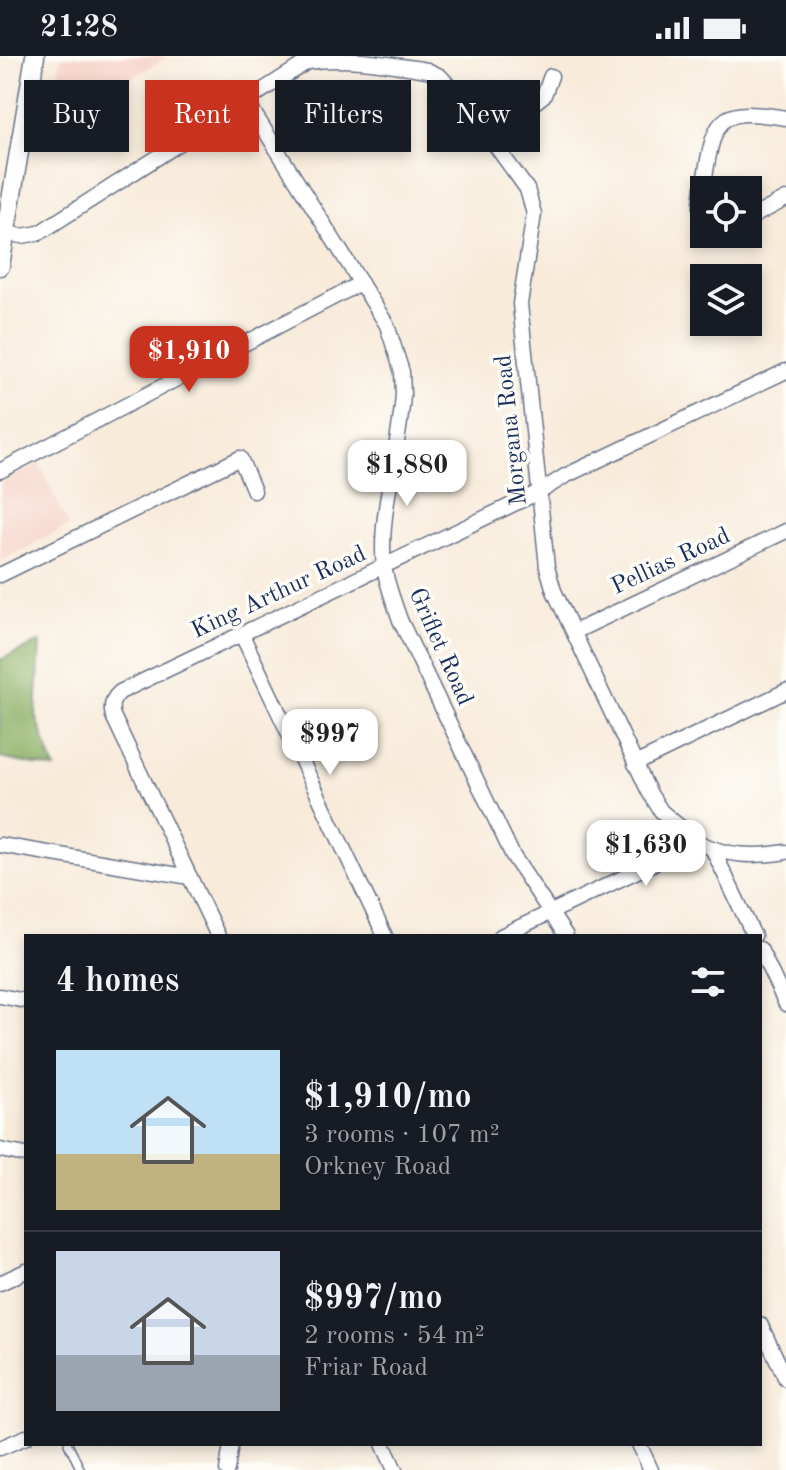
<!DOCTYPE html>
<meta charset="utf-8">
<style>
:root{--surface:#171b24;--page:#20242c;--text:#f1f3f6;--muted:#9ea1a6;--line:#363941;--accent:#c8321e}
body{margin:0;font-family:"Old Standard TT",serif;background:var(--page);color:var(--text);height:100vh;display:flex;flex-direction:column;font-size:30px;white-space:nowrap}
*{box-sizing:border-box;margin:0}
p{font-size:26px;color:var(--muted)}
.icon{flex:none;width:44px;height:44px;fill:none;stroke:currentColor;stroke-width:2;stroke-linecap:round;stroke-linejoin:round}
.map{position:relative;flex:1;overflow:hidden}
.side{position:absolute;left:24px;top:878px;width:738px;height:512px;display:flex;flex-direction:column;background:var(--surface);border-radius:0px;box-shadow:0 4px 12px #0003}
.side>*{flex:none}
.guide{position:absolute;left:24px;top:24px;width:738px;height:72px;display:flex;gap:16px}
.controls{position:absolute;left:690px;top:120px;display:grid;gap:16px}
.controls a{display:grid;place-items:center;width:72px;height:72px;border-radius:0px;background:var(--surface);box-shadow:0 4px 12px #0003;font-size:40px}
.price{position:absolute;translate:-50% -68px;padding:0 18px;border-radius:16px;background:#fff;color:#222;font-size:26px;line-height:52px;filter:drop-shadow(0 2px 4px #0008)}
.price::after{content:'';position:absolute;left:50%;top:48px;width:24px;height:18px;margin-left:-12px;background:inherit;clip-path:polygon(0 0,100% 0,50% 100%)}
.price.selected{background:var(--accent);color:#fff}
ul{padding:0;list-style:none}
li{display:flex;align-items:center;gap:24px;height:200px;padding:0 32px}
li+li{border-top:2px solid var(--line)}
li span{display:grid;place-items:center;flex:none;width:224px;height:160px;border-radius:0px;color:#555}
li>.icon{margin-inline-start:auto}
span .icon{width:96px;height:96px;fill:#fffc;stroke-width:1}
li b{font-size:34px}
h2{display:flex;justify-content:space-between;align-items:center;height:96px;padding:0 32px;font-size:34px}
.chip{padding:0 28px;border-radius:0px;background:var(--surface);box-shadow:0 4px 12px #0003;font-size:28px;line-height:72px}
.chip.selected{background:var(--accent);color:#fff}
.status{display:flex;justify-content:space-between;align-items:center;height:56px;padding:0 40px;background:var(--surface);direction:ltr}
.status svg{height:22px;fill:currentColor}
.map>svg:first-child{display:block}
.built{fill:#f6d1c5}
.forest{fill:#8db166;stroke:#547062;stroke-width:2}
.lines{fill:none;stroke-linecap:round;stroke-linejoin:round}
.lane-casing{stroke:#687189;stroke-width:10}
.street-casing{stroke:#687189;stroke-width:17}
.secondary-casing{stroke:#687189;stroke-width:21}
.lane{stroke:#fff;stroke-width:7}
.street{stroke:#fff;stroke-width:14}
.secondary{stroke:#fff;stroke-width:18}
.labels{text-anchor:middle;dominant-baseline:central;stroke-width:7;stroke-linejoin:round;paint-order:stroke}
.street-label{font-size:24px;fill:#1b2f5e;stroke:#fdfcf7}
</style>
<div class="status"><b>21:28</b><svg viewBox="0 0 49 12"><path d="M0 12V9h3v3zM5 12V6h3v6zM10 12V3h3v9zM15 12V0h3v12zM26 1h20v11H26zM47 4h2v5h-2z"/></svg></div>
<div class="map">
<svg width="786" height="1414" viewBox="0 0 786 1414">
<rect width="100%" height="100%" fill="#fdfcf7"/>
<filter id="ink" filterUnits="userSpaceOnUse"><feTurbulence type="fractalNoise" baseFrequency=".0125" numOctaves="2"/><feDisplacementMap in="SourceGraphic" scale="16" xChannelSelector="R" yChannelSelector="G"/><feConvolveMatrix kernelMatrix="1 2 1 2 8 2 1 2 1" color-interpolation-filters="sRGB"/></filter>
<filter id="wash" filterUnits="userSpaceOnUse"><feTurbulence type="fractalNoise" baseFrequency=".006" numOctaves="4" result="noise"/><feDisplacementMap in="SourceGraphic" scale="32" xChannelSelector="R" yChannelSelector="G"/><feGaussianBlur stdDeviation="1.8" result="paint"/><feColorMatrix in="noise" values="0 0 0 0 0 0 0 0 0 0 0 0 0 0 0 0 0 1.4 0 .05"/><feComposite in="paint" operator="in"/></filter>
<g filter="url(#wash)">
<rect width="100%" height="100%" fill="#f8ebda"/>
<g class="built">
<path d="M61,0H168L50,73Z"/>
<path d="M39,407L69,470L0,505V427Z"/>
</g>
<path class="forest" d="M40,586L36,660L55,713L0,702V604Z"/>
</g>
<g filter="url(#ink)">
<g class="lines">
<defs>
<path id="lane" d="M68,1388L81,1414"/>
<g id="street">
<path d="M247,46L387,269L402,316L403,338C400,392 378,460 384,511C387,529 394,546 400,564L513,800L566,880"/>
<path d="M490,82L544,39L551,20"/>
<path d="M748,163L786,143"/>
<path d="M704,170C698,153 702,138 705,121C715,57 722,52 786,62"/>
<path d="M5,177L22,180L39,177L307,6C345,0 388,8 427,14L440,20L449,30L490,82L527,133L534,158L520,248L547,511L554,535L649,736L661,755L698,786"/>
<path d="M0,415L361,227"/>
<path d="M0,519L240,402L254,435"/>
<path d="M574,576L786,475"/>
<path d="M242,579L385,880"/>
<path d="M635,708L786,635"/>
<path d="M0,789L190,821"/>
<path d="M713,794L754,880"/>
<path d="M218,880L113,660C110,650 112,643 120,636L541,435L565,420L786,315"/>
<path d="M501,880L698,786C727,801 755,801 786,796"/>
<path d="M760,893L786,948"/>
<path d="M0,940L26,945"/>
<path d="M0,1094L26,1099"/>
<path d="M0,1227L26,1215"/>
<path d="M760,1268L786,1323"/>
<path d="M383,1388L395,1414"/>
<path d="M639,1388L651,1414"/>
<path d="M0,1392L26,1381"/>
<path d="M227,1414L231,1388"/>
</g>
<path id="secondary" d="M0,210L35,0"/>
</defs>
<use href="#lane" class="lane-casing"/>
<use href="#street" class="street-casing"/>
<use href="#secondary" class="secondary-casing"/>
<use href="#lane" class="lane"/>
<use href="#street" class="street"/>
<use href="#secondary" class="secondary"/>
</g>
</g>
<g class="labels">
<g class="street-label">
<text transform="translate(512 374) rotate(-96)">Morgana Road</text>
<text transform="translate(671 506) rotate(-25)">Pellias Road</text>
<text transform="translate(279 537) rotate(-25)">King Arthur Road</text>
<text transform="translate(440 591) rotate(66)">Griflet Road</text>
</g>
</g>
</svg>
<div class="controls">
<a><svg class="icon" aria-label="locate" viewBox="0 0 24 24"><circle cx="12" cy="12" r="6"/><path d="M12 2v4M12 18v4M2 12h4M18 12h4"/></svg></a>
<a><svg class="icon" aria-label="layers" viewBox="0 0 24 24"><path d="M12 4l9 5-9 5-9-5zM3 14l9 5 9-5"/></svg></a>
</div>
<b class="price selected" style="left:189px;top:338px">$1,910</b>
<b class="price" style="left:407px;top:452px">$1,880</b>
<b class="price" style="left:330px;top:721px">$997</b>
<b class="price" style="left:646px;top:832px">$1,630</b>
<div class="guide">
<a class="chip">Buy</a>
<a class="chip selected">Rent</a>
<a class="chip">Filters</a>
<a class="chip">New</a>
</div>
<section class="side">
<h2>4 homes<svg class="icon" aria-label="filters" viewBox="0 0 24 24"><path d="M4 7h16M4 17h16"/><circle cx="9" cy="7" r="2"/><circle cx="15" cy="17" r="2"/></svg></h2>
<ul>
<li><span style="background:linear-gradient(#bfe0f5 65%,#c2b280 0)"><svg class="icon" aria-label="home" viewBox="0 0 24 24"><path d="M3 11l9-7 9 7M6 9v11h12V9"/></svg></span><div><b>$1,910/mo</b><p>3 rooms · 107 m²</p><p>Orkney Road</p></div></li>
<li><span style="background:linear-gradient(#c9d6e8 65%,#9aa5b1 0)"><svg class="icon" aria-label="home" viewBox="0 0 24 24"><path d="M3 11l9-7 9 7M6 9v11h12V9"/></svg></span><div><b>$997/mo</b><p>2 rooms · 54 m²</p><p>Friar Road</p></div></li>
</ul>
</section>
</div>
